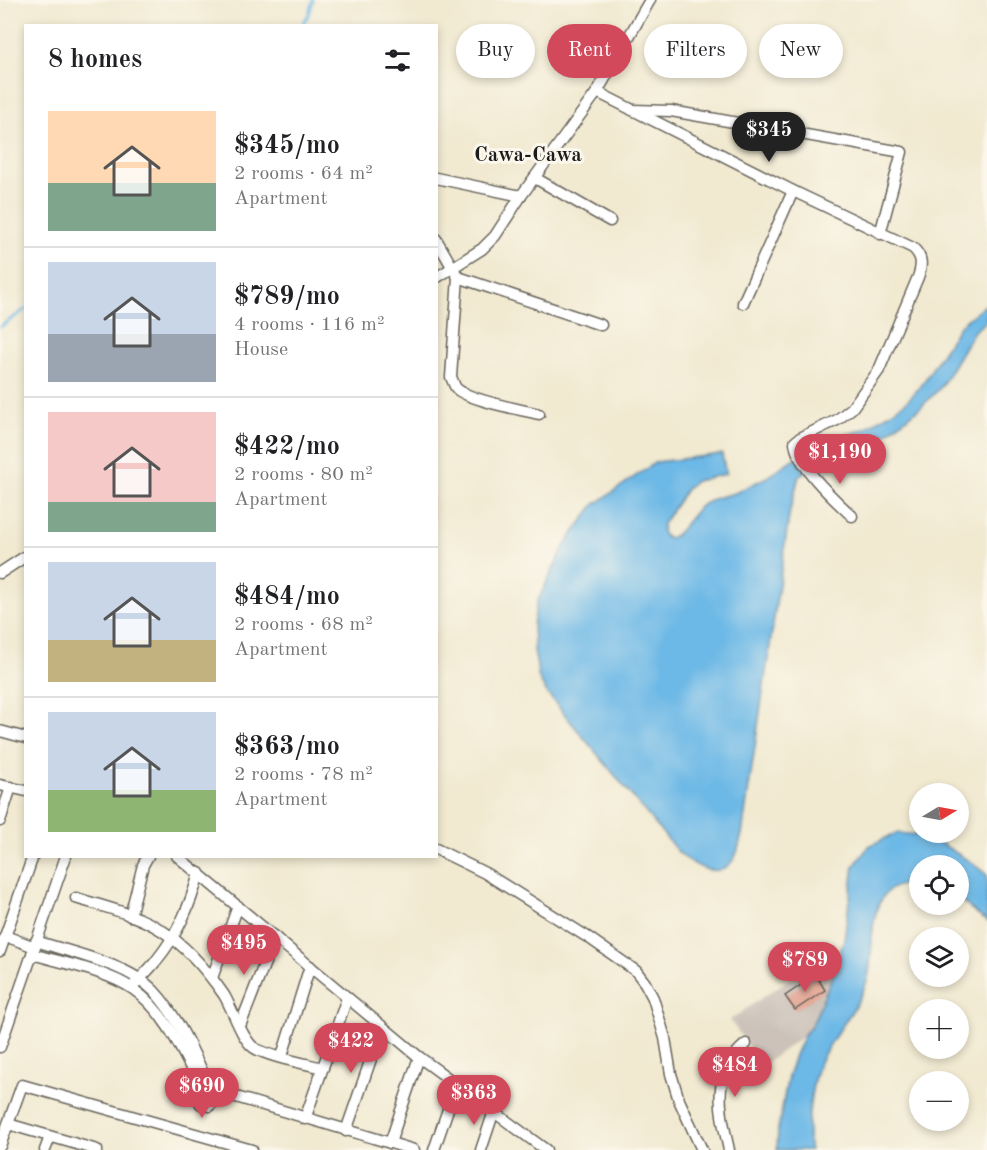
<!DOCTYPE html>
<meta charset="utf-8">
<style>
:root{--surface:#fff;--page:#f6f6f6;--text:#202124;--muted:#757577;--line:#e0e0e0;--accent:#d1495b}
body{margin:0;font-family:"Old Standard TT",serif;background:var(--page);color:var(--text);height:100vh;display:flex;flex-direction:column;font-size:22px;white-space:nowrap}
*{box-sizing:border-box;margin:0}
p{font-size:20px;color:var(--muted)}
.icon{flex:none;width:33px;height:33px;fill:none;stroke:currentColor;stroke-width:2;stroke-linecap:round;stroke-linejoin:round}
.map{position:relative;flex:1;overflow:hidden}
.details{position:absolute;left:24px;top:24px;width:414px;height:834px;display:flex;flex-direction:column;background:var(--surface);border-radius:0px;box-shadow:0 3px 9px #0003}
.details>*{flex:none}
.top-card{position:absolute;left:456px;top:24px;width:441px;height:54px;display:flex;gap:12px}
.needle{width:39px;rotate:80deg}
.controls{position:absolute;left:909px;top:783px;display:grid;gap:12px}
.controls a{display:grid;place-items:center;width:60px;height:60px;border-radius:50%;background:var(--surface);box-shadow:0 3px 9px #0003;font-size:30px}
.price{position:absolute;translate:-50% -51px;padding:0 14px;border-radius:21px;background:var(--accent);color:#fff;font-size:20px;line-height:39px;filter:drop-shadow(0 2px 3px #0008)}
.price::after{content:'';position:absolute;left:50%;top:36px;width:18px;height:14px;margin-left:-9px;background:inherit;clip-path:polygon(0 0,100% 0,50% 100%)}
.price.on{background:#222;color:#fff}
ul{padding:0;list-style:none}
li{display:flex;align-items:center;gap:18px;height:150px;padding:0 24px}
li+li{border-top:2px solid var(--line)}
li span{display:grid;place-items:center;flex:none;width:168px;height:120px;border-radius:0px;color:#555}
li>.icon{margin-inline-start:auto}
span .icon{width:72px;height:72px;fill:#fffc;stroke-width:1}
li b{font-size:26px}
h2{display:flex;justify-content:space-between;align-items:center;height:72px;padding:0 24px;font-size:26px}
.pill{padding:0 21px;border-radius:27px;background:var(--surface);box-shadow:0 3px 9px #0003;font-size:21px;line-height:54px}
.pill.on{background:var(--accent);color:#fff}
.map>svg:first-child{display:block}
.industrial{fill:#ccc2b9}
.water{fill:#6cb8e6;stroke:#446a81;stroke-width:1.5}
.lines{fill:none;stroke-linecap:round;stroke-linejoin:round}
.stream{stroke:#6cb8e6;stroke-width:3}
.building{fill:#e3a493}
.minor-casing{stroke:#67645b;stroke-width:13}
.minor{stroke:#fff;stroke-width:10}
.labels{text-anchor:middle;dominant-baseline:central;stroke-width:6;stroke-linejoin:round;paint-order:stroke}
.quarter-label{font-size:21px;font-weight:bold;fill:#1c1c1c;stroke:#fbf7ec}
</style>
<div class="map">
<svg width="987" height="1150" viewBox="0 0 987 1150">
<rect width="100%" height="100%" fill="#fbf7ec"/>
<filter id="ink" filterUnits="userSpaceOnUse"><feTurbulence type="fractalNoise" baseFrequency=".0167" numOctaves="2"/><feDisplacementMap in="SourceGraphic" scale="12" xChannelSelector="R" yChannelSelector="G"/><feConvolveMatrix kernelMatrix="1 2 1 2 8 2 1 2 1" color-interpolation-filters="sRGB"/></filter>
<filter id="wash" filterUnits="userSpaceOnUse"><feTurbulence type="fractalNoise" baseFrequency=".008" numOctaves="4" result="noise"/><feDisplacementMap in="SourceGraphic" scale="24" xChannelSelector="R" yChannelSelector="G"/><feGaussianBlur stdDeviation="1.35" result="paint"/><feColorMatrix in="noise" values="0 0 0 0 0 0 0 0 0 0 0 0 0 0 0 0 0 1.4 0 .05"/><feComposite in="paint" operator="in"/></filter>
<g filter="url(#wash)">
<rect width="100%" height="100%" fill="#f1e9d0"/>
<path class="industrial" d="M820,958L832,977L813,1023L804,1035L762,1066L730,1020Z"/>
<g class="water">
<path d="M987,304V321L974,331L941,387L920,408L883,436L852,450L818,461L799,476L790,510L742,834C740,841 738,851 735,857C720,883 694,866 678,852L547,693L539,679L534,650L533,624L537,602L565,545L594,505L656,462L722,454L726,474L696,481L687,488L663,524L662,531L665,537L669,538L676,535L700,506L715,498L735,493L767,477L790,461L827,442L866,428L890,413L907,401L921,386L960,325Z"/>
<path d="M896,833L929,836L971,862L987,875V922L959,899L958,866H920L919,884C907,883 890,885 883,897C867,921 875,955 867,981C856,1012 835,1032 821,1060C811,1080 805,1129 810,1150H777L778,1129L788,1077L795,1055L804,1035L813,1023L832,977L844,940L854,866L869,846Z"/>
</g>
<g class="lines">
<g class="stream">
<path d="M301,26L309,14L313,0"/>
<path d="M0,327L26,309"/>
</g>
</g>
<g id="blocks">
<path class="building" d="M816,975L825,990L795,1010L785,996Z"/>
</g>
</g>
<g filter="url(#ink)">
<use href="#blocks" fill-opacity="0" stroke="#67645b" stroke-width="1.5"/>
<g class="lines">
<defs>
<g id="minor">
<path d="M597,92L793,191L913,248C923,257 922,266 918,277L879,370L852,408L837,420L800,438L795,442C796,465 836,501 852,516"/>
<path d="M632,110L671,111L902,152L880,234"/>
<path d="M436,178L521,196"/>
<path d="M535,178L610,221"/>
<path d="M436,239L458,277L451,377C453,381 454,386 457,389C469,400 522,410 539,414"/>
<path d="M458,277L601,325"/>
<path d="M436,278L482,249L495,236L521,196L597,92L650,0"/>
<path d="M743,303L793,191"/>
<path d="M0,573L26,556"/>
<path d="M0,731L26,738"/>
<path d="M0,785L26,791"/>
<path d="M0,821L11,787"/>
<path d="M436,849L485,873L589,938L636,971L645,983L653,998L665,1038L671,1074L679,1100L702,1150"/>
<path d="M177,856L419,1057L546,1150"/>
<path d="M76,898C104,907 136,914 161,930C185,945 208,972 224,995C233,1010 241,1037 253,1047C265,1056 307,1064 323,1068"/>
<path d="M130,916L143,865L148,856"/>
<path d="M5,936L35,947"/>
<path d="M36,941C72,953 128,964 154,991C179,1018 194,1054 209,1086"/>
<path d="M0,951L33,856"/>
<path d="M32,954C63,963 107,971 133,989C166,1012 183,1053 201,1088"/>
<path d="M212,978L238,906"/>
<path d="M134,985C141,977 149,970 156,961C178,934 190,906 199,873"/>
<path d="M240,1026L275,937"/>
<path d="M0,1047L66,856"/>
<path d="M282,1056L310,966"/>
<path d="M203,1087L209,1086L216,1091L414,1150"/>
<path d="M201,1088L197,1096L201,1104L209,1106L216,1100V1091"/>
<path d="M305,1119L347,998"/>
<path d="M8,1124L97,1150"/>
<path d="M346,1131L382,1027"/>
<path d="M390,1143L419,1057"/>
<path d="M0,1146L22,1085L252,1150"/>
<path d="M45,1150L50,1137"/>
<path d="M434,1150L457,1083"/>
<path d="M481,1150L494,1111"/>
<path d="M729,1150C720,1109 710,1074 746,1044"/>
</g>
</defs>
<use href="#minor" class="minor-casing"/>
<use href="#minor" class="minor"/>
</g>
</g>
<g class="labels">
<g class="quarter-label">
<text x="528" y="155">Cawa-Cawa</text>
</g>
</g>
</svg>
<div class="controls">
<a><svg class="needle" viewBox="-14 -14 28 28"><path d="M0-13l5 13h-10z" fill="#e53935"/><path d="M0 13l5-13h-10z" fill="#757577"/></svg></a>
<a><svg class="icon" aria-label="locate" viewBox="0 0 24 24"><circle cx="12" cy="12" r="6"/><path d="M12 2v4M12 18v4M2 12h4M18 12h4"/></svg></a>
<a><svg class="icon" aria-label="layers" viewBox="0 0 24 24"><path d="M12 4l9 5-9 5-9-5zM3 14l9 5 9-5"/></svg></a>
<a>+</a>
<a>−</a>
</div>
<b class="price on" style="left:769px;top:163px">$345</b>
<b class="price" style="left:840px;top:485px">$1,190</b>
<b class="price" style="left:244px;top:976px">$495</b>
<b class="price" style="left:805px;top:993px">$789</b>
<b class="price" style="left:351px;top:1074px">$422</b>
<b class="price" style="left:735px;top:1098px">$484</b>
<b class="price" style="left:202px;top:1119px">$690</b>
<b class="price" style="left:474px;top:1126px">$363</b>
<div class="top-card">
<a class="pill">Buy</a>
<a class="pill on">Rent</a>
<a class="pill">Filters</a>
<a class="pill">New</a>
</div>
<section class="details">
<h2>8 homes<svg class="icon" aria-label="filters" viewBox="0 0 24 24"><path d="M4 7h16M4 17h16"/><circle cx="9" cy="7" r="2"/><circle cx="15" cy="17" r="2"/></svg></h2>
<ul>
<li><span style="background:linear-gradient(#ffd9b3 60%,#7fa58c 0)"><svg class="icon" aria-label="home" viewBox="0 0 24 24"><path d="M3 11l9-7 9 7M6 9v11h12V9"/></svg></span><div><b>$345/mo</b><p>2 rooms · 64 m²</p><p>Apartment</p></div></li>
<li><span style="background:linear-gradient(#c9d6e8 60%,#9aa5b1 0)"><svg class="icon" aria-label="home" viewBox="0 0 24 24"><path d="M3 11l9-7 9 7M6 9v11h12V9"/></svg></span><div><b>$789/mo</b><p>4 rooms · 116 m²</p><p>House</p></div></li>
<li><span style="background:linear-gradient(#f6c9c9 75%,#7fa58c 0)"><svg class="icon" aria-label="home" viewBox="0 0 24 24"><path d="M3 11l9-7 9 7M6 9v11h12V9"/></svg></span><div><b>$422/mo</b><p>2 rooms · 80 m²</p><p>Apartment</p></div></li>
<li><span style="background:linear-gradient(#c9d6e8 65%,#c2b280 0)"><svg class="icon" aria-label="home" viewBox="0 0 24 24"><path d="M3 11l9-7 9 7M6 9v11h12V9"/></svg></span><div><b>$484/mo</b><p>2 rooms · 68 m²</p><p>Apartment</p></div></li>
<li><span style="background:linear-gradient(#c9d6e8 65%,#8fb573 0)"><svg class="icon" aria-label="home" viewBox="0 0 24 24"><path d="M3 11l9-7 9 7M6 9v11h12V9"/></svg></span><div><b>$363/mo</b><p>2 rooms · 78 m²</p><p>Apartment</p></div></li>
</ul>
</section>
</div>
